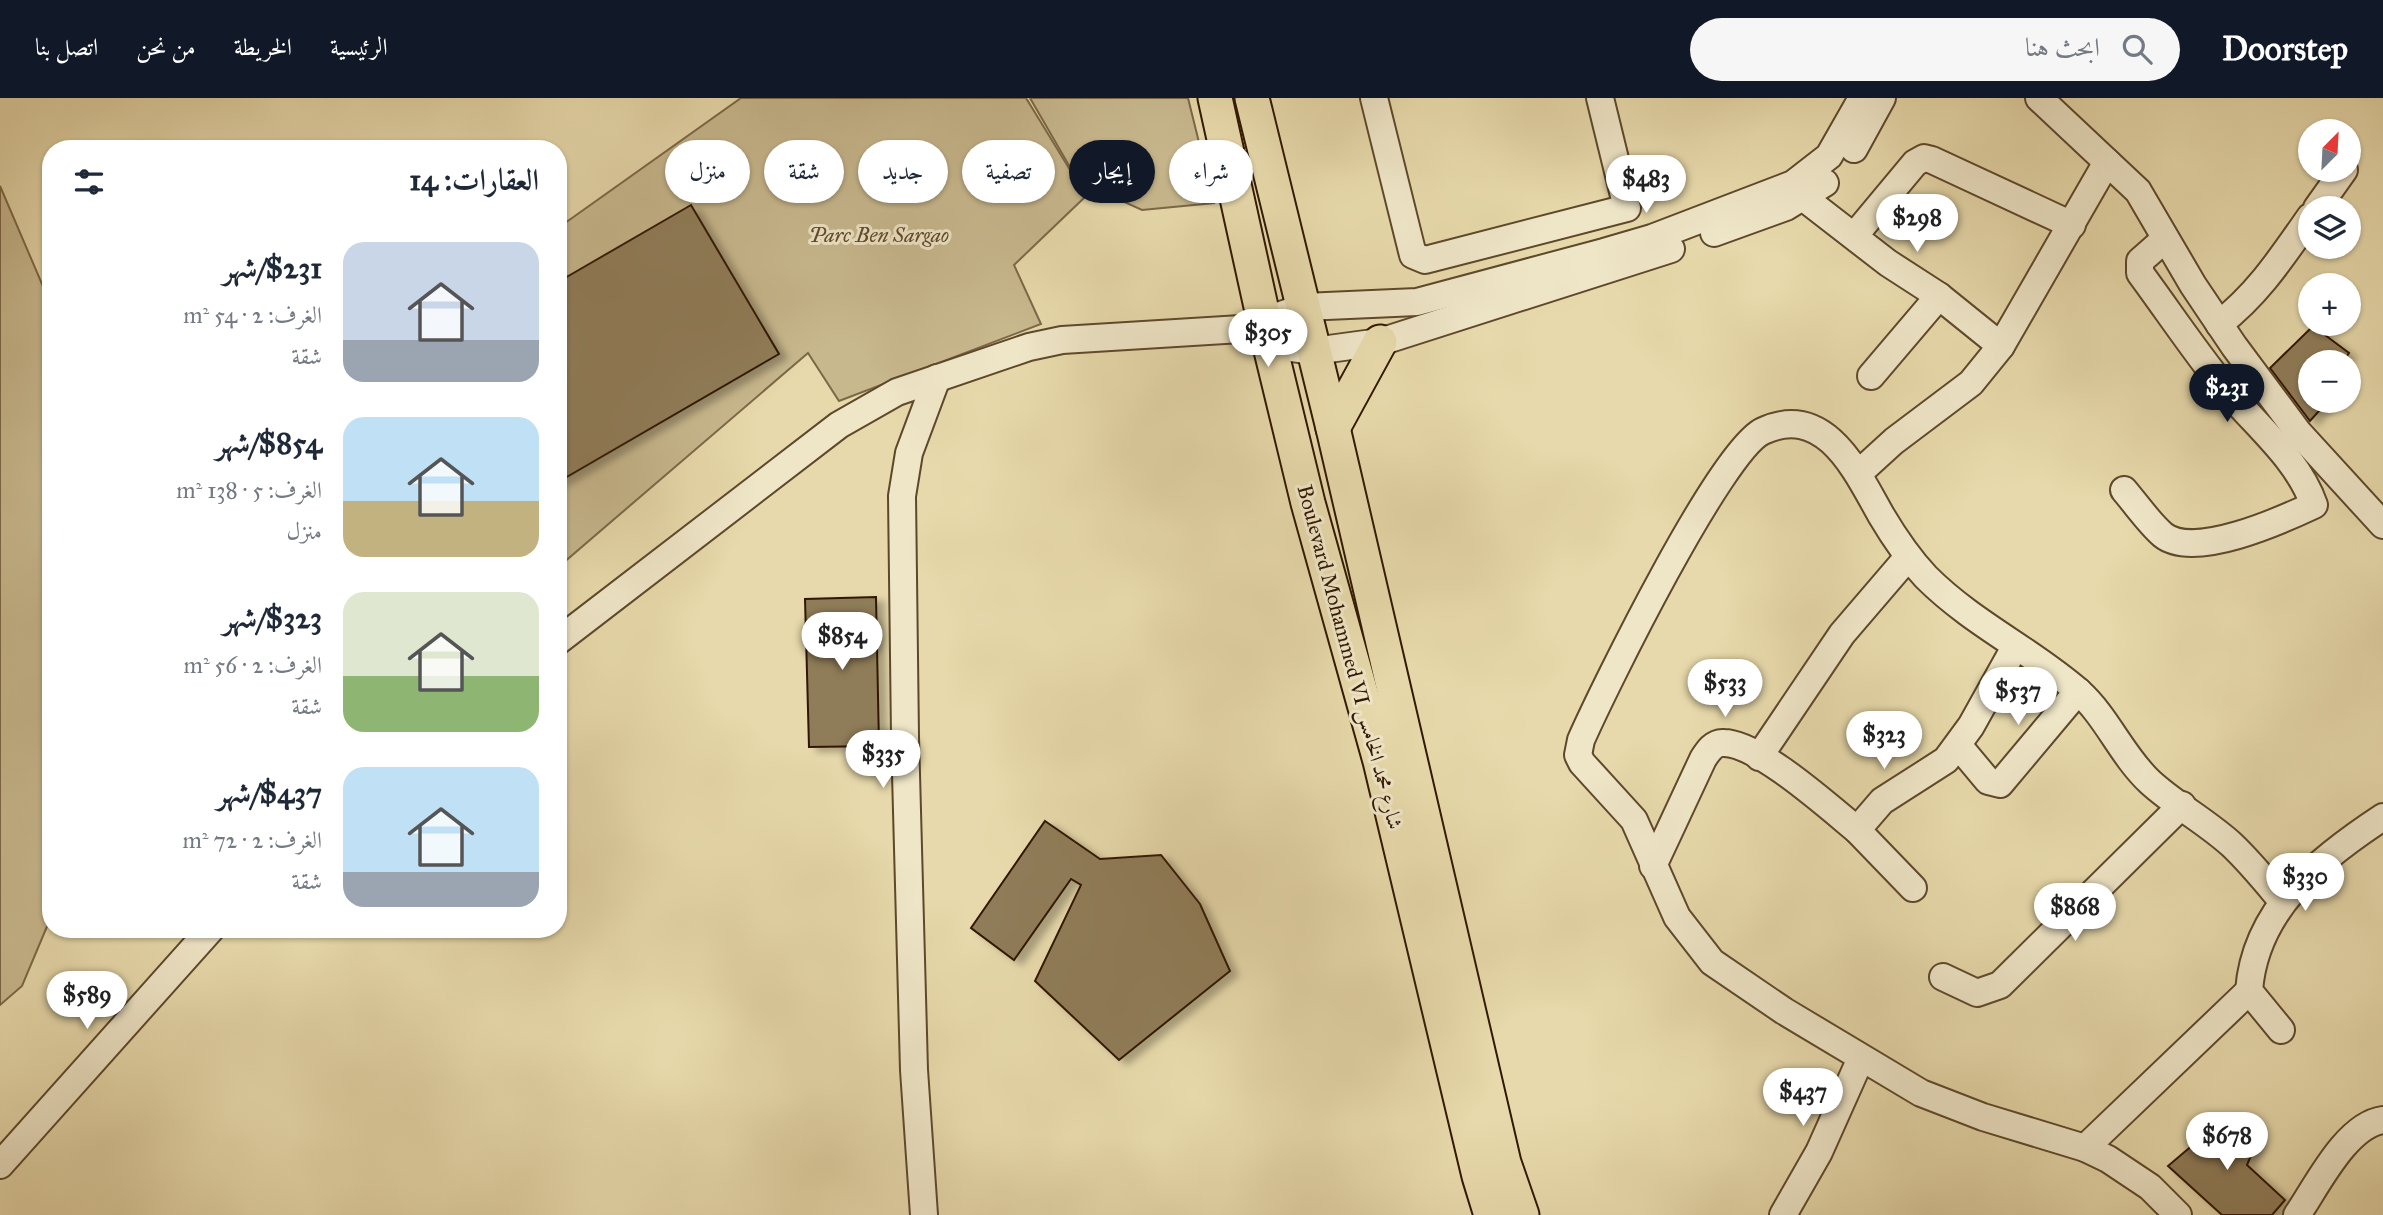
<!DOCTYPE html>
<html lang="ar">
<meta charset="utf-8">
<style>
:root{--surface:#fff;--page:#f6f6f7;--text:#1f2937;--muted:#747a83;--accent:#111827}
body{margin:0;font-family:"IM FELL Great Primer",Amiri,serif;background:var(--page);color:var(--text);direction:rtl;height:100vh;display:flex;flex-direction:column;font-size:26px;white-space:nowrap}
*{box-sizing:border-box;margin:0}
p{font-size:23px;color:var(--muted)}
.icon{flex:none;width:38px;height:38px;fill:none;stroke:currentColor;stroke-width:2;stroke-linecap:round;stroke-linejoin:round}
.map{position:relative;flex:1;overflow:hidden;direction:ltr}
.details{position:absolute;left:42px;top:42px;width:525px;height:798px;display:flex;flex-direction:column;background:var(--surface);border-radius:28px;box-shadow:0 2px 5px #0004;direction:rtl}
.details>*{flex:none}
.hud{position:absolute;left:588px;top:42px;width:665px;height:63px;direction:rtl;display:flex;gap:14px}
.needle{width:46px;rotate:24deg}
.controls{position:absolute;left:2298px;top:21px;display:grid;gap:14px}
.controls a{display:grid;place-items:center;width:63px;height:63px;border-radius:50%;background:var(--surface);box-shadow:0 2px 5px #0004;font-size:35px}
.price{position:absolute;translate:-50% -60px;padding:0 16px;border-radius:24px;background:#fff;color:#222;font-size:23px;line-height:46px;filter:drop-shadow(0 2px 4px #0008)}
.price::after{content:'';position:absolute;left:50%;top:42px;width:21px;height:16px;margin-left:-10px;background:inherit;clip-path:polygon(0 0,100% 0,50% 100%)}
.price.on{background:var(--accent);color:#fff}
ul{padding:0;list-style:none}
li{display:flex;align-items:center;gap:21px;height:175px;padding:0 28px}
li span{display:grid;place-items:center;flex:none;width:196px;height:140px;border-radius:21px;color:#555}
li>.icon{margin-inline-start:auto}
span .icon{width:84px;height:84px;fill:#fffc;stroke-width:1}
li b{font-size:30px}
h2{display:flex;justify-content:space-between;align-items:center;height:84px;padding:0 28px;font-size:30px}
.pill{padding:0 24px;border-radius:32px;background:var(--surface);box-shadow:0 2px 5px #0004;font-size:24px;line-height:63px}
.pill.on{background:var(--accent);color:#fff}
header{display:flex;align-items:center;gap:42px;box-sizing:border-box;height:98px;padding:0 35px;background:var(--accent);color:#fff}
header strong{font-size:33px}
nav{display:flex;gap:38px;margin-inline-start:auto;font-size:24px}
.search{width:490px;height:63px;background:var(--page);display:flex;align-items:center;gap:18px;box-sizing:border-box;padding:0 24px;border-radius:38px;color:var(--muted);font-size:26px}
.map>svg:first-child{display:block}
.green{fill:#c8b88e;stroke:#7c6847;stroke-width:2}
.building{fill:#8f7c59;stroke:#301800;stroke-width:2;filter:url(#shadow)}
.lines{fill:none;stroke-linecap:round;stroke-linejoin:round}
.minor-casing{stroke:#5e482b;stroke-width:30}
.major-casing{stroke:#301800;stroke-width:37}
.minor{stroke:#efe6c8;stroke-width:26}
.major{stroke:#e7d9ab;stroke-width:33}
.labels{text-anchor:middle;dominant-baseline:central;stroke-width:6;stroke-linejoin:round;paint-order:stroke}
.park-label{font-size:21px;font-style:italic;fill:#5e482b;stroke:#efe6c8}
.street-label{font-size:21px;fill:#301800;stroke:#efe6c8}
</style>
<header>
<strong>Doorstep</strong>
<div class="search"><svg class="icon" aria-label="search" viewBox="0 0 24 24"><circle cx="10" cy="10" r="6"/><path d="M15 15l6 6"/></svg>ابحث هنا</div>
<nav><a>الرئيسية</a><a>الخريطة</a><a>من نحن</a><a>اتصل بنا</a></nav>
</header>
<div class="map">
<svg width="2383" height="1117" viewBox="0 0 2383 1117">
<defs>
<filter id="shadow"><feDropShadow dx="8" dy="4.5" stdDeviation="3.5" flood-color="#0004"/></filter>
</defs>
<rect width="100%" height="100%" fill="#e7d9ab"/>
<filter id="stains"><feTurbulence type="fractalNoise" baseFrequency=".00286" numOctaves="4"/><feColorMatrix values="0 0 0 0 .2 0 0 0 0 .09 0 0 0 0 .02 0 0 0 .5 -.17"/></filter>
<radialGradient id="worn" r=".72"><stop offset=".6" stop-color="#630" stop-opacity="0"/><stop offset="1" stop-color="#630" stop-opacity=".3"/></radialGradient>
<g class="green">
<path d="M741,0H1026L1086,98L1014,167L1041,226L839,303L808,255L563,465L558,454V130Z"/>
<path d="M1030,0H1188L1214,105L1142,112L1078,83Z"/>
<path d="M0,88L51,207V819L22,888L0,907Z"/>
</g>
<g class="building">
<path d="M691,107L779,256L558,384V184Z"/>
<path d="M2313,228L2349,255L2343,264H2310V303H2328L2310,323L2270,270Z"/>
<path d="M876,499L879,648L809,649L805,501Z"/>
<path d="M1045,723L1100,761L1161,757L1200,806L1230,873L1119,962L1035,883L1081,787L1071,781L1014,862L971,830Z"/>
<path d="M2228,1017L2257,1043L2247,1067L2285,1102L2272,1117H2222L2168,1068Z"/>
</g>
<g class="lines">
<defs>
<g id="minor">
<path d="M1374,0L1413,157L1425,162L1627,110L1600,0"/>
<path d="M2039,0L2138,93L2193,187L2234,248L2298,334L2383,427"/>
<path d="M1854,51L1882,0"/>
<path d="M1804,100L1888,165L1939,198L2001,248"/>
<path d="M2317,110L2344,72"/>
<path d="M1714,135L1786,109L1825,85"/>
<path d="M1855,137L1915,65L1924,60L1932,62L2072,127"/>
<path d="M2219,226C2258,196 2282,159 2310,119"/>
<path d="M1255,239L1269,247L1314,253L1380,244L1671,151"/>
<path d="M1871,278L1939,198"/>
<path d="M1860,374L1894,343L1971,285L2001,248L2107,64"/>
<path d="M2124,392C2136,406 2149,425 2163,437C2194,462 2282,422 2314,407C2298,360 2254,326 2223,288C2194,252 2168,213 2140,175V163L2165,141"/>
<path d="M558,543L839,327L897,294L1029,249L1062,242L1241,231L1304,209L1417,204L1604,154L1652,140L1793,86L1829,58L1862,0"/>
<path d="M1958,647L1988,683L2000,686L2078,593"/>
<path d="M1759,659L1842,536L1908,459"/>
<path d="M1653,768L1703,661C1708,653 1714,644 1724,645C1758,645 1830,710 1857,732"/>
<path d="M1913,790L1857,732L1882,703L1946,662L1971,628L2015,549"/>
<path d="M1943,879L1977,895L2000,887L2182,707"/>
<path d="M2281,932L2249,893C2255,811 2319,761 2383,719"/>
<path d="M2085,1050L2249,893"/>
<path d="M0,1067L211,831"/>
<path d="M924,1117L914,972L905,639L902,398L909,355L937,280"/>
<path d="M1783,1117L1819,1054L1861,960"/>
<path d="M2178,1117L2150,1089L2108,1061L2085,1050L1983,1019L1921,995L1784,913L1712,864L1677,819L1634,722L1582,665L1578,657L1581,642C1604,590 1721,352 1763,333C1826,304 1857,375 1881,417C1894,439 1909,461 1926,479C1973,526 2031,552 2079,594C2107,619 2122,658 2150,684C2175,707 2207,724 2232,747C2251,765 2267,785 2283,804"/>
<path d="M2297,1117C2317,1088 2346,1027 2383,1022"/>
</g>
<g id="major">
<path d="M1215,0L1267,236L1308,405L1380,663L1479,1078L1491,1117"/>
<path d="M1252,0L1333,330L1504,1065L1522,1117"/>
<path d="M1333,330L1380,244"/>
</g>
</defs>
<use href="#minor" class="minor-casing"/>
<use href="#major" class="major-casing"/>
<use href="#minor" class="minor"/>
<use href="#major" class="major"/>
</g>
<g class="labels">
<g class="park-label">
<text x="879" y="137">Parc Ben Sargao</text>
</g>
<g class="street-label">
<text transform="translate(1350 559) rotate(75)">Boulevard Mohammed VI شارع محمد الخامس</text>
</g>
</g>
<rect width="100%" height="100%" filter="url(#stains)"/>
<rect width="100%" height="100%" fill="url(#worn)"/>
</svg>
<div class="controls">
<a><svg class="needle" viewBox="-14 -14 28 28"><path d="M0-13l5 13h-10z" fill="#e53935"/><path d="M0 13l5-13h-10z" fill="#747a83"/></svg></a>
<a><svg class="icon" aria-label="layers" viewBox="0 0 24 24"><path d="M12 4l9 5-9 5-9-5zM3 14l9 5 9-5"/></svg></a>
<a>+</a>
<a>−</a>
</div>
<b class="price" style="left:1646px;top:117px">$483</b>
<b class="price" style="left:1917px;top:156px">$298</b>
<b class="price" style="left:1268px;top:271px">$305</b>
<b class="price on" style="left:2227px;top:326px">$231</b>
<b class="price" style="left:842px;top:574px">$854</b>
<b class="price" style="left:1725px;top:621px">$533</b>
<b class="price" style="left:2018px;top:629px">$537</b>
<b class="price" style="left:1884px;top:673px">$323</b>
<b class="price" style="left:883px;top:692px">$335</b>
<b class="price" style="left:2305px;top:815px">$330</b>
<b class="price" style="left:2075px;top:845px">$868</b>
<b class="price" style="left:87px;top:933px">$589</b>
<b class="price" style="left:1803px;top:1030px">$437</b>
<b class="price" style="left:2227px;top:1074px">$678</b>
<div class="hud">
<a class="pill">شراء</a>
<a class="pill on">إيجار</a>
<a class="pill">تصفية</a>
<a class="pill">جديد</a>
<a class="pill">شقة</a>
<a class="pill">منزل</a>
</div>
<section class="details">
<h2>العقارات: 14<svg class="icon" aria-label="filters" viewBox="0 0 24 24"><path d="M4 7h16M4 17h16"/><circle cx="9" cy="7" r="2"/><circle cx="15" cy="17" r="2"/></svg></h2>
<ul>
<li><span style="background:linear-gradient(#c9d6e8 70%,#9aa5b1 0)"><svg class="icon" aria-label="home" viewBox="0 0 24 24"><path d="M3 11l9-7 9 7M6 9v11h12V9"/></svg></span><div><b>$231/شهر</b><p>الغرف: 2 · 54 m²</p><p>شقة</p></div></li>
<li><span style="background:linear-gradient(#bfe0f5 60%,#c2b280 0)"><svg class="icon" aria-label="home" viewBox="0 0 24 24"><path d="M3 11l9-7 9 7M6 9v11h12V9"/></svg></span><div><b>$854/شهر</b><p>الغرف: 5 · 138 m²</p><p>منزل</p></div></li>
<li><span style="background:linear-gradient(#dfe7d0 60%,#8fb573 0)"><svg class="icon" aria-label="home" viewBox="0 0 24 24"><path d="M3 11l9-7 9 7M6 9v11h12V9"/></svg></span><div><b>$323/شهر</b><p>الغرف: 2 · 56 m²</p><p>شقة</p></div></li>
<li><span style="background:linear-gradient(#bfe0f5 75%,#9aa5b1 0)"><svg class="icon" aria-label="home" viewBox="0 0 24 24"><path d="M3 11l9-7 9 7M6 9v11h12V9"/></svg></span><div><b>$437/شهر</b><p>الغرف: 2 · 72 m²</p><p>شقة</p></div></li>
</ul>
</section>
</div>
